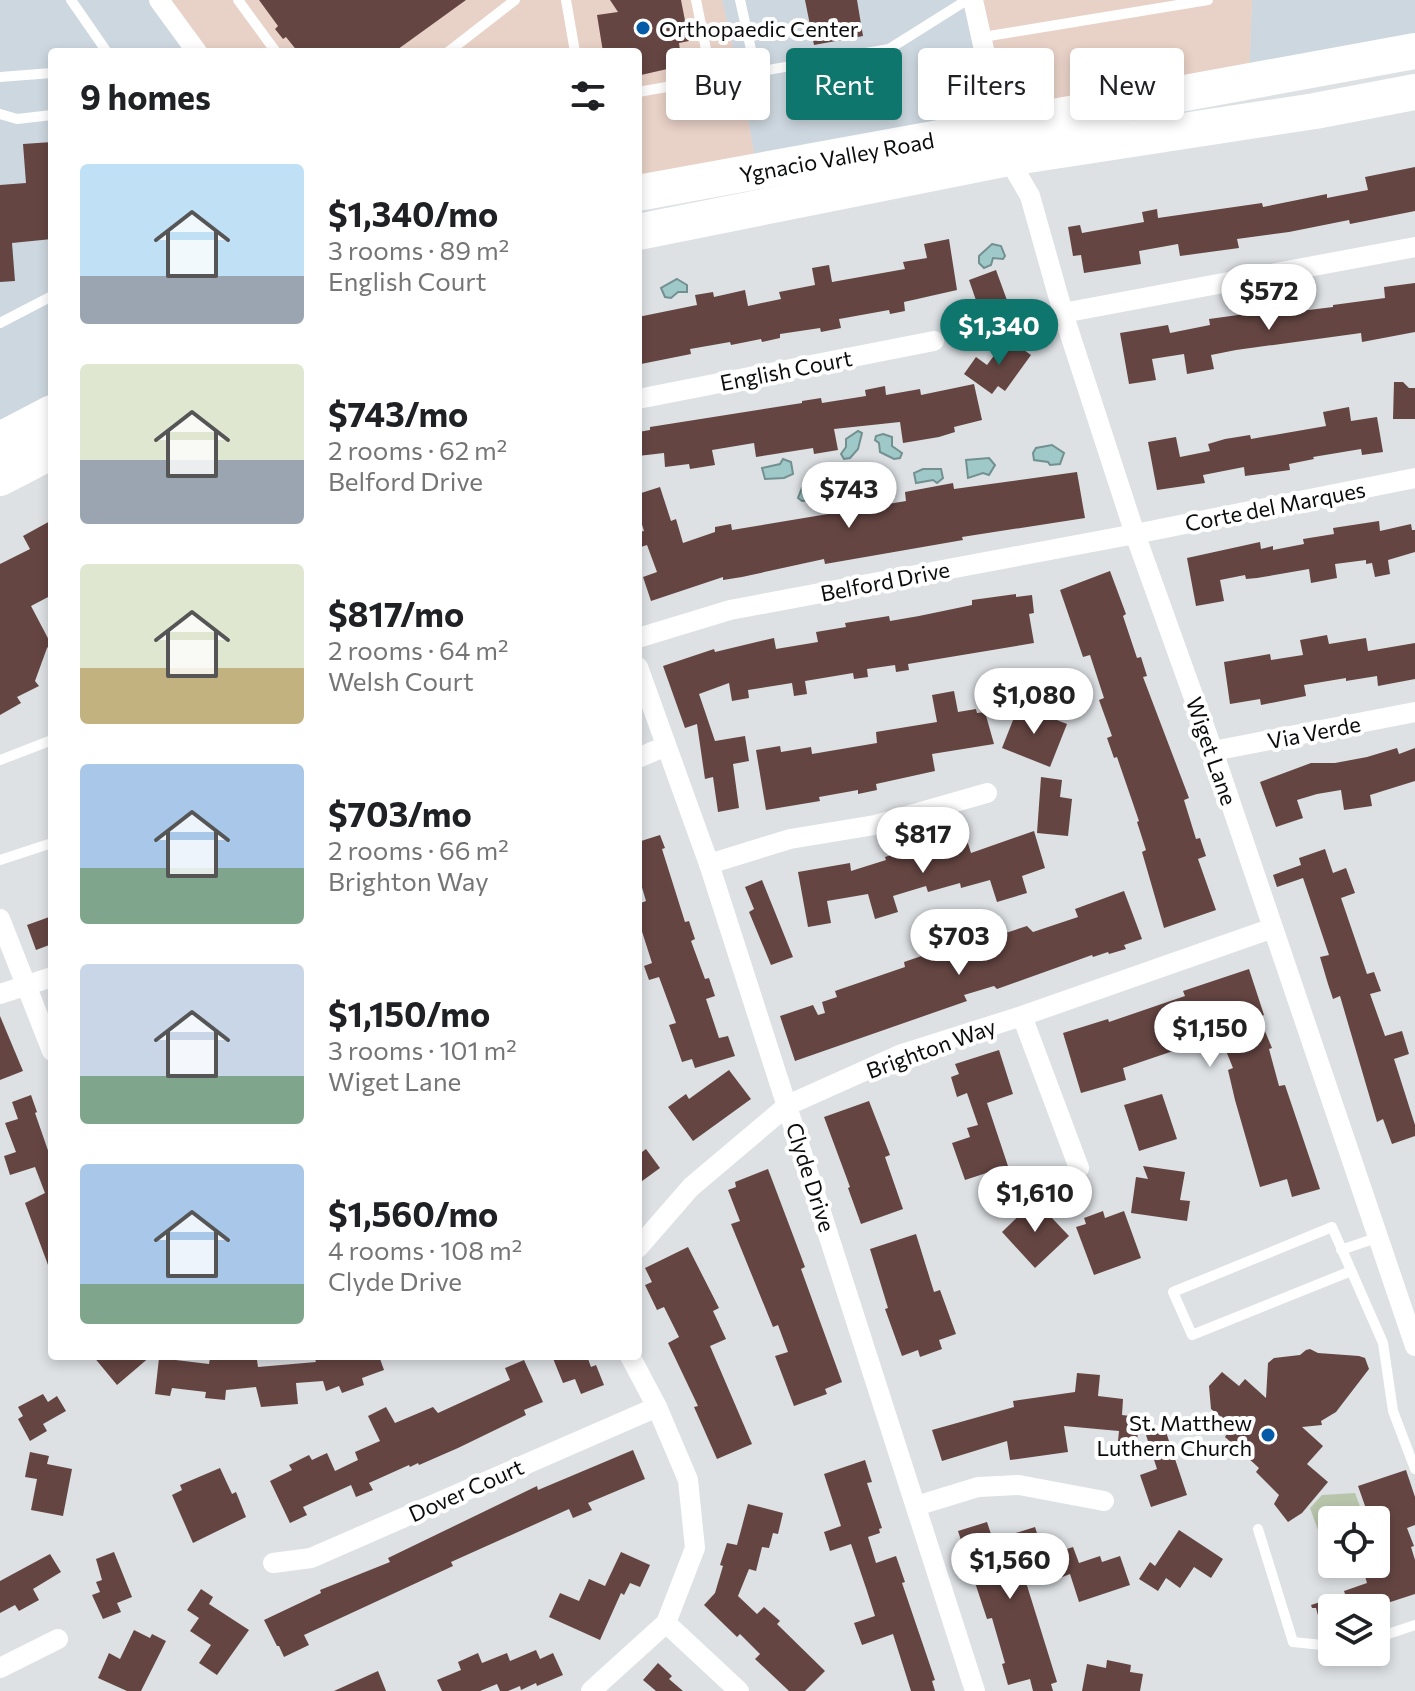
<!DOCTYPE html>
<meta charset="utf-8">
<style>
:root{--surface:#fff;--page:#f6f6f6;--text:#202124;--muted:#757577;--accent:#0f766e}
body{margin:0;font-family:Commissioner,sans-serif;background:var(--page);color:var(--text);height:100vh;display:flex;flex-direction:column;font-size:30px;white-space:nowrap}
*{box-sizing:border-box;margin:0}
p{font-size:26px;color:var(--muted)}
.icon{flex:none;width:44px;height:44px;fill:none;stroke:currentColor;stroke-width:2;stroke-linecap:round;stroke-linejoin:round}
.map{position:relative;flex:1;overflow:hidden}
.side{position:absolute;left:48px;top:48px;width:594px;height:1312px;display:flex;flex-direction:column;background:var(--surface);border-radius:8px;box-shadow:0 4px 12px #0003}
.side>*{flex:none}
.top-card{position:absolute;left:666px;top:48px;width:628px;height:72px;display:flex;gap:16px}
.buttons{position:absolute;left:1318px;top:1506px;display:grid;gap:16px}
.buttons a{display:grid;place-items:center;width:72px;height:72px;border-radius:8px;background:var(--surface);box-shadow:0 4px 12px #0003;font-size:40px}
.price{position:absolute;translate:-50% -68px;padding:0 18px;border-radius:28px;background:#fff;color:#222;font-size:26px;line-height:52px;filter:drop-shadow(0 2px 4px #0008)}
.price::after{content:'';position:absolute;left:50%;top:48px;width:24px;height:18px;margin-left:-12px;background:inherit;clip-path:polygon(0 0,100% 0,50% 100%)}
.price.active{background:var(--accent);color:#fff}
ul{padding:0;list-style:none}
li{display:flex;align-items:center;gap:24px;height:200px;padding:0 32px}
li span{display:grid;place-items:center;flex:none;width:224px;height:160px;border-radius:8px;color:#555}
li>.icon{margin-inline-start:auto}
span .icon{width:96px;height:96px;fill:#fffc;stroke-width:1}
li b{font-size:34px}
h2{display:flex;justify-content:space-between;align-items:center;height:96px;padding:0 32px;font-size:34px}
.chip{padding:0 28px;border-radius:8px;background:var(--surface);box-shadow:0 4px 12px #0003;font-size:28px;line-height:72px}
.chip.active{background:var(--accent);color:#fff}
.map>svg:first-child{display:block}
.built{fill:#cdd7df}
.medical{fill:#e8d1c7}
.green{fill:#b8c5ab}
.water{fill:#9fc9c9;stroke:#739091;stroke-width:2}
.building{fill:#644542}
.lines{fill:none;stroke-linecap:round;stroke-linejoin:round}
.lane{stroke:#fff;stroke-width:10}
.street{stroke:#fff;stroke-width:20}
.highway{stroke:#fff;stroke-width:36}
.poi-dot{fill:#065ba9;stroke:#fff;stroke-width:3}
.labels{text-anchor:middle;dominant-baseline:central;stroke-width:8;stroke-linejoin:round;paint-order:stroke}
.poi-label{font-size:22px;fill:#0b0c0d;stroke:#fff;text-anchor:start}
.street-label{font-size:22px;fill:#0b0c0d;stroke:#fff}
</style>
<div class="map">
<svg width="1415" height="1691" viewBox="0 0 1415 1691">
<rect width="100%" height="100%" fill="#dde1e4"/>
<g class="built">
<path d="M0,0H159L197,52H52V413L0,440Z"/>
<path d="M722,0H973L1000,126L757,171L745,100Z"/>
<path d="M1252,0H1415V51L1249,81Z"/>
</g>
<g class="medical">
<path d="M159,0H722L745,100L757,171L638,193V52H197Z"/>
<path d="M973,0H1252L1249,81L1000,126Z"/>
</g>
<path class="green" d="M1355,1493L1365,1520H1332V1564H1347L1332,1569L1310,1508L1322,1495Z"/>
<g class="water">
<path d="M992,244L1001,246L1005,256L1003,259L993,258L991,265L984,268L979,263V256Z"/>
<path d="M677,279L687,285V292H678L671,298L665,297L661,288Z"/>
<path d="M858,431L862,433L858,449L850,458L844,459L841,454L846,447V439Z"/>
<path d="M883,434L892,437V446L902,453L900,458L894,459L880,452L879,443L875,440L876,436Z"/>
<path d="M1052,445L1064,453L1060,464L1050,465L1048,462L1034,460L1033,453L1036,448Z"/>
<path d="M989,458L995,465L989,475L983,473L968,478L966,460Z"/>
<path d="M783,459L791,462L793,474L784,478L765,479L762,468L780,464Z"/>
<path d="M923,469H941L943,478L937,483L933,480L916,483L914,473Z"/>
<path d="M887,473L889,485L873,489L869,494L862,490L861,481Z"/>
<path d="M820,486L826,492L823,499L802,501L798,498L802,488Z"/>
</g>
<g class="building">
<path d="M259,0H466L394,52H298L286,37L283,39L275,29L278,26Z"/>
<path d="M610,0H681L689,41L679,43L681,58L675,59L676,67L641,75L638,52H603L597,15L618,12Z"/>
<path d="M805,0H857L863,36L814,45Z"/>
<path d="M52,142V239L12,243L15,281L0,282V185L26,183L23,144Z"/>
<path d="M1415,167V211L1350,224L1349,220L1289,232L1237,239L1239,248L1180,256L1178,244L1139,251L1141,264L1084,273L1081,255L1073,256L1068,227L1080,225L1082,233L1144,222L1142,212L1157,209L1158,218L1262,203L1263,207L1327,194V198L1368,190L1365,177Z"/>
<path d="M949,239L957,290L904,302L905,311L890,314L889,310L839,319L841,328L821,332L820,328L780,334V338L762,342L761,339L731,345L730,342L690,349L691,354L641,364L638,317L697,305L695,295L713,292L714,297L745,290L748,306L781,299L779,292L815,285L812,268L829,265L832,282L905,269L903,262L927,258L924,244Z"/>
<path d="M996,270L1012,314L1001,318L1004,326L975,336L967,313L979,309L969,280Z"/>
<path d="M1415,283V332L1362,342L1361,333L1236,350L1211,355L1214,369L1187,374L1184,354L1152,359L1156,380L1129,384L1120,333L1168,325L1170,333L1210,325L1209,319L1260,312V316L1333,307V305L1385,298L1384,287Z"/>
<path d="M1007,338L1031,355L1005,391L998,386L992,394L964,374L976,357L987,365Z"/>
<path d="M1394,382H1403L1409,388H1415V419H1393Z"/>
<path d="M974,384L982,420L954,427L955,432L939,437L903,443L900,422L834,429L838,450L814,454L813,448L756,457L754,443L712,450L715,465L690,469L689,464L665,467L664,453L638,456V432L650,430V427L802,403V401L821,398L822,403L866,396L865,390L885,386L886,395L920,389L921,395Z"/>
<path d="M1349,407L1351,421L1377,417L1383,452L1362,455L1361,449L1313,457L1314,459L1289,464L1290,470L1245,476L1244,467L1203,475L1205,483L1157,490L1148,442L1176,437L1180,457L1210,451L1208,444L1225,439L1250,435L1251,439L1326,426L1323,412Z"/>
<path d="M1077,472L1085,518L962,537L963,540L825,564L824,559L742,577L723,580V577L651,601L643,577L657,572L647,545L638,548V532L644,531L638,512V494L660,487L671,521L676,519L683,543L715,532V527L731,524L732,530L906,501L905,492L953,483L954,489Z"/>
<path d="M52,520V595L31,606L51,644L47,648L35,681L39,686L17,697L21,703L0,715V564L30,549L23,536Z"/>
<path d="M1379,521L1380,531L1411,524L1412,530H1415V552L1388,560L1390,574L1375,577L1372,563L1366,564V560L1335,564L1337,578L1311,583L1309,569L1257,578L1246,579L1245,575L1220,580L1224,601L1196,606L1187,558L1260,542L1261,549L1273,546V550L1304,544L1303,539L1334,534L1333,528Z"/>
<path d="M1110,571L1126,614L1123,616L1137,658L1141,657L1147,676L1143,677L1189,798L1184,800L1196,839L1200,838L1206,856L1198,859L1216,910L1164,928L1142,852L1146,850L1137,822L1139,821L1117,757L1114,758L1107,738L1112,736L1099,700L1104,698L1090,655L1083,657L1060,590Z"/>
<path d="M1016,594V597L1032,595L1034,613L1029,614L1034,643L908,664L909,670L896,672L895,665L867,669L868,677L854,679L853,673L805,681L807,694L794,696L792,683L748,690L749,698L732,701L729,683L699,694L715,741L745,736L749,761L733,764L739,808L718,812L713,777L705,779L697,724L685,728L663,666L714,649L715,652L774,638L776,649L818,642L816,632L846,627L845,623L889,616L890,621L919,616L972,605V600Z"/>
<path d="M1327,635L1329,644L1366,638L1368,651L1415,643V679L1378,686L1377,676L1346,681V678L1304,685L1306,696L1261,705L1260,699L1230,704L1224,662L1270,654L1271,660L1303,655L1300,640Z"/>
<path d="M954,691L958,712L976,709L977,713L985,712L994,744L932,754L935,771L876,784L877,790L858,794V790L819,797L820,801L766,810L756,750L780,746L781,752L811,747L812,754L877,743L876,732L937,722L932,695Z"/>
<path d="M1019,705L1067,724L1050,767L1002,748Z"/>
<path d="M1397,748L1399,754L1415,748V781L1370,795L1372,806L1344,810L1341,790L1317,794L1297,800L1303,818L1276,827L1260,782L1311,763H1335L1367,757Z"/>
<path d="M1041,777L1062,780L1060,797L1072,799L1068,836L1037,833Z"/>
<path d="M1034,831L1045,868L1022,876L1027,893L997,902L990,880L961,888L960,883L928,892L926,886L893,896L898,912L875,919L868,894L827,901L831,923L808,927L798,872L850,863L851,871L886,860L885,857L906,850L908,855L950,843L949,839L965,834L971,853Z"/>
<path d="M660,835L665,848L662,849L685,922L689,921L695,939L691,941L705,979L709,978L715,996L706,999L719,1038L728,1036L735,1056L695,1068L692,1059L682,1062L669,1025L676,1023L659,977L649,980L644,966L652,963L638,919V904L646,901L638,874V842Z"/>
<path d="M1325,849L1333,873L1346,868L1355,893L1341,898L1367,974L1374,972L1381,991L1370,994L1385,1036L1402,1031L1409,1054L1394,1059L1415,1125V1136L1392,1144L1383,1119L1377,1122L1340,996L1333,999L1328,984L1320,957L1329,955L1303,878L1277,887L1273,875L1301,865L1299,858Z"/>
<path d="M762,880L793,957L771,965L749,912L754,909L745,887Z"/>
<path d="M1124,891L1142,939L1124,945L1126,949L1109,954L1108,952L1093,957L1092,955L997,989L994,986L964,995L967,1001L795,1061L780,1016L813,1005L818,1015L825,1013L822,1002L837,997L835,991L905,967L904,962L948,947L950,955L981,945L978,942L1027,926L1033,932L1078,917L1075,909Z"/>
<path d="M52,916V944L36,950L27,925Z"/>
<path d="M1249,969L1264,1015L1259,1017L1272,1048L1269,1049L1279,1086L1285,1085L1320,1189L1292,1197L1287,1179L1260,1187L1235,1100L1228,1070L1233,1068L1218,1031L1209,1034L1199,1005L1171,1014L1182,1048L1123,1068L1126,1080L1081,1093L1063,1033L1108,1019L1109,1022L1185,996L1183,991Z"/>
<path d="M0,1016L23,1071L0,1080Z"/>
<path d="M999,1050L1013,1094L987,1103L1008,1166L965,1180L952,1143L970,1137L967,1128L978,1125L967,1093L957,1097L951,1077L959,1074L955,1064Z"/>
<path d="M729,1070L751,1099L693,1141L668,1107L686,1094L689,1099Z"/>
<path d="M1162,1094L1177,1139L1139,1151L1124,1105Z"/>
<path d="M31,1095L37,1112L35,1113L52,1162L51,1273L25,1203L45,1193L35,1167L10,1175L4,1156L16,1152L5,1123L18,1119L12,1102Z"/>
<path d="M869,1101L890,1155L885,1157L903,1209L861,1224L848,1188L850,1187L824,1117Z"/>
<path d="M646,1149L660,1168L638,1184V1155Z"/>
<path d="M1143,1166L1185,1172L1180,1200L1190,1201L1187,1221L1131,1213L1136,1177L1148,1179Z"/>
<path d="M768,1169L805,1267L801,1269L842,1382L825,1389L827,1394L794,1406L775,1356L788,1352L778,1325L773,1327L731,1224L740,1221L728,1190L736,1187L735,1182Z"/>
<path d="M1035,1200L1069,1236L1035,1268L1002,1232Z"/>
<path d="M1103,1211L1105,1218L1124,1211L1141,1258L1094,1275L1076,1227L1086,1224L1084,1218Z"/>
<path d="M916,1234L934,1292L940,1290L956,1334L939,1340L942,1349L920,1357L918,1350L902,1356L885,1309L888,1308L870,1249Z"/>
<path d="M688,1247L719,1308L713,1311L726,1339L710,1346L752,1444L717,1459L694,1407L698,1406L668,1343L679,1337L664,1307L657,1310L645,1285L652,1282L645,1268Z"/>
<path d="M1310,1349L1318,1353L1359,1356L1365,1358L1369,1369L1336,1412L1321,1421L1322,1425L1302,1427L1323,1446L1307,1464L1328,1482L1302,1513L1288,1522L1274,1504L1279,1495L1256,1472L1259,1468L1225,1437L1228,1432L1216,1421L1220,1416L1211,1409L1209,1386L1222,1372L1239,1386L1245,1379L1266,1398L1268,1363L1274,1358L1300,1355L1306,1350Z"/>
<path d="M93,1356H151L117,1385Z"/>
<path d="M314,1356H379L384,1370L362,1378L364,1385L342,1393L339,1386L326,1391L323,1381L296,1383L298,1404L261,1407L256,1387L226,1390L225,1400L205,1398L206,1392L172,1388L170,1396L155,1394L159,1358L209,1364L210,1358L257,1360L258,1367L316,1362Z"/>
<path d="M552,1356H587L591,1367L596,1365L604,1385L581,1394L575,1379L563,1383Z"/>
<path d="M524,1360L543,1402L524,1410L526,1415L458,1448L419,1465L418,1463L410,1467L409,1465L369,1483L373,1490L356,1497L351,1485L303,1507L307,1515L290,1523L270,1481L292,1470L289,1465L309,1455L312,1460L327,1453L335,1471L358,1460L355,1452L380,1441L368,1416L386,1407L395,1423L433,1407L438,1413L510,1380L505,1368Z"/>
<path d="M1077,1373L1100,1375L1098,1396L1123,1399L1122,1415L1139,1417L1137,1443L1118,1441L1119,1431L1064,1426L1068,1452L1010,1460L1007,1441L942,1461L932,1430L1014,1407L1013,1401L1075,1392Z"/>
<path d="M43,1394L48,1402L57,1396L66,1411L43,1424L47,1431L30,1441L18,1419L23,1416L18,1407Z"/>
<path d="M1165,1429L1187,1495L1151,1507L1140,1475L1157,1469L1146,1435Z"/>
<path d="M633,1450L645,1479L588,1503L592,1510L573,1518L569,1509L451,1562L453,1566L304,1635L309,1645L284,1657L279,1646H277L264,1620L321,1593L320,1590L390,1562L388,1558L537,1486L538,1490Z"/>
<path d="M30,1452L49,1456L47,1464L72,1469L63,1516L31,1510L37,1479L25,1477Z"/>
<path d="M865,1460L872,1482L867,1483L882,1528L879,1529L880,1533L868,1537L876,1563L896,1556L905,1582L902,1583L935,1680L932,1681L935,1691H911L893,1634L862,1645L854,1623L875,1616L867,1591L851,1544L830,1551L824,1532L841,1526L824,1474Z"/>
<path d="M220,1468L232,1494L236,1492L246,1517L193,1543L172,1495L182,1490L180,1485Z"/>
<path d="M1406,1470L1415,1497V1525L1407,1528L1414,1546L1411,1547L1415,1560V1594L1372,1608H1332V1614L1319,1619L1316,1608H1312L1311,1605L1345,1594L1344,1591L1367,1583L1364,1573L1367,1572L1366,1566L1384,1560L1376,1537V1520H1370L1358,1486Z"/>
<path d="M748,1504L783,1513L778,1534L773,1533L769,1548L762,1547L756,1571L749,1569L738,1596L757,1614L764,1607L780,1621L777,1624L825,1671L805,1691H789L755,1659L760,1654L740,1634L737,1637L704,1605L715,1593L723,1566L720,1565L727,1543L737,1545Z"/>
<path d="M987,1522L993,1540L1035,1527L1044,1555L1020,1563L1057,1682L1051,1684L1053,1691H1033L1030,1679L1008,1685L1002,1664L1005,1663L992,1618L987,1619L958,1531Z"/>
<path d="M1179,1530L1223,1559L1211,1578L1194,1567L1180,1588L1166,1578L1158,1591L1139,1579L1150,1562L1155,1566Z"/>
<path d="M1073,1547L1079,1563L1100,1556L1102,1562L1120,1556L1130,1585L1079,1602L1070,1574L1057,1579L1048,1555Z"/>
<path d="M114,1552L132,1597L117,1603L121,1612L103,1619L92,1595L100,1592L96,1582L102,1580L96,1559Z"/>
<path d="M621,1552L650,1565L640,1587L630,1583L624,1595L621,1593L600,1640L549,1617L560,1593L579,1601L589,1579L605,1586Z"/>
<path d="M50,1554L61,1572L33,1589L39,1600L19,1611L15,1605L0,1613V1581Z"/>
<path d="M201,1589L213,1597L209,1604L249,1630L217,1675L199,1663L211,1645L190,1631L199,1618L187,1610Z"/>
<path d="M134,1630L150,1638L152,1634L166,1641L141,1691H127L98,1678L109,1653L120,1659Z"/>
<path d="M536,1650L540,1659L553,1653L563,1675L537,1686L536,1683L521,1690L520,1686L508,1691H500L497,1684L480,1691H442L437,1680L461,1670L458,1662L478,1653L482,1663L507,1653L510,1661Z"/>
<path d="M1107,1660L1131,1665L1130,1672L1143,1674L1140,1691H1082L1087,1664L1106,1668Z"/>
<path d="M658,1663L672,1676L669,1679L683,1691H656L643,1680Z"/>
<path d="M378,1671L386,1691H334Z"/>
</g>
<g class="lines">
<g class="lane">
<path d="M71,0L107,52"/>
<path d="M238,0L276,52"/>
<path d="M566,0L575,52"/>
<path d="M740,0L756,72L889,49L967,0"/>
<path d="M983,37L1208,0"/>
<path d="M448,52L515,0"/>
<path d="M0,77L52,73"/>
<path d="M638,92L712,79L696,0"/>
<path d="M0,114L17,119L52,115"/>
<path d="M0,323L52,296"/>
<path d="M0,760L52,740"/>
<path d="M0,860L52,843"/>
<path d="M1341,1250L1379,1237"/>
<path d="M1351,1271L1192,1335L1173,1292L1332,1227L1383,1343L1393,1411L1415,1469"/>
<path d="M1258,1529L1293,1642L1332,1646"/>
<path d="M1376,1638L1415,1625"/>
</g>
<g class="street">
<path d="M159,0L197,52"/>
<path d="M973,0L1008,158L1030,196L1063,313L1135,534L1213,751L1415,1346"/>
<path d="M1063,313L1415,247"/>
<path d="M638,399L934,341"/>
<path d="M638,638L730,610L1135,534L1415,478"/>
<path d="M638,667L709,864L975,1691"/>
<path d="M1213,751L1415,712"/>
<path d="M638,758L666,746"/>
<path d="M709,864L790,839L875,825L987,793"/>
<path d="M0,919L52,1051"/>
<path d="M0,994L52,977"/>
<path d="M1022,1016L1079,1168"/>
<path d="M638,1248L691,1187L788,1105L902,1054L1022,1016L1273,928"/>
<path d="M916,1506L978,1487L1019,1485L1104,1501"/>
<path d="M273,1563L311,1558L657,1407"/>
<path d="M666,1623L739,1691"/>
<path d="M0,1668L58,1639"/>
<path d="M591,1691L666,1623L695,1548L688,1480L657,1407L630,1356"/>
</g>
<g class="highway">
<path id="s1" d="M638,193L1415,51"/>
<path d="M638,232L1008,158L1315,111L1415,92"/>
<path d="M0,440L52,413"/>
<path d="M0,478L52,451"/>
</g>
</g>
<g class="poi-dot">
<circle cx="643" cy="28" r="8"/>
<circle cx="1268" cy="1435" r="8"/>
</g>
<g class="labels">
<g class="poi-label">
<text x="659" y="28">Orthopaedic Center</text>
<text x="1252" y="1422" text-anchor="end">St. Matthew<tspan x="1252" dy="25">Luthern Church</tspan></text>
</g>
<g class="street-label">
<text stroke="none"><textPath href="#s1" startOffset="202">Ygnacio Valley Road</textPath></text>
<text transform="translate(786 370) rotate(-11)">English Court</text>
<text transform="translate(1275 506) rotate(-11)">Corte del Marques</text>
<text transform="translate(885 581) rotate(-11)">Belford Drive</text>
<text transform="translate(1314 732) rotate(-11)">Via Verde</text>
<text transform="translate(1212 751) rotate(71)">Wiget Lane</text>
<text transform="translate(931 1048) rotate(-20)">Brighton Way</text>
<text transform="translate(811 1177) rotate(72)">Clyde Drive</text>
<text transform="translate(466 1490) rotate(-24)">Dover Court</text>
</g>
</g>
</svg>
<div class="buttons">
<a><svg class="icon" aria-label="locate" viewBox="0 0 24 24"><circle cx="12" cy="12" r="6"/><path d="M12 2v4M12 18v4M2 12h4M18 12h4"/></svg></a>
<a><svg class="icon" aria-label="layers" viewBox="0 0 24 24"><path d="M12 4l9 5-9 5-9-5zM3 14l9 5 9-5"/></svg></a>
</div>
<b class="price" style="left:1269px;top:332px">$572</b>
<b class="price active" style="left:999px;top:367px">$1,340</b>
<b class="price" style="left:849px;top:530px">$743</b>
<b class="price" style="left:1034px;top:736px">$1,080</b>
<b class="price" style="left:923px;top:875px">$817</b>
<b class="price" style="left:959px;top:977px">$703</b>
<b class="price" style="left:1210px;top:1069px">$1,150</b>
<b class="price" style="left:1035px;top:1234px">$1,610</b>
<b class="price" style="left:1010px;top:1601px">$1,560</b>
<div class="top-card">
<a class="chip">Buy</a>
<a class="chip active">Rent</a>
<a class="chip">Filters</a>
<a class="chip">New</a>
</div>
<section class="side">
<h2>9 homes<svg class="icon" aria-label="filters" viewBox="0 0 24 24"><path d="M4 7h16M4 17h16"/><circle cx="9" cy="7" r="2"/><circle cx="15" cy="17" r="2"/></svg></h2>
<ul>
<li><span style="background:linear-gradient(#bfe0f5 70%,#9aa5b1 0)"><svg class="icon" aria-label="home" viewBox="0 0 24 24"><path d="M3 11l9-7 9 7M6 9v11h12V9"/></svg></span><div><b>$1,340/mo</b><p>3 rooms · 89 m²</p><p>English Court</p></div></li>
<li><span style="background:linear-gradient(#dfe7d0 60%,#9aa5b1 0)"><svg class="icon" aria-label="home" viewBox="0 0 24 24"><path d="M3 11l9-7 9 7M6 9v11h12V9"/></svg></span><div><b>$743/mo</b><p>2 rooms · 62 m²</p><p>Belford Drive</p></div></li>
<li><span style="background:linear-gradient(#dfe7d0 65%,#c2b280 0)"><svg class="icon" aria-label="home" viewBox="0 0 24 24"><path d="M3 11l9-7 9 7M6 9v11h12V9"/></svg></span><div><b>$817/mo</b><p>2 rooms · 64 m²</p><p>Welsh Court</p></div></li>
<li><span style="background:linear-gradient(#a9c7e8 65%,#7fa58c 0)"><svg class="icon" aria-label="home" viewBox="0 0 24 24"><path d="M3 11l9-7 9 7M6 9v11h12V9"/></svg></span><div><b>$703/mo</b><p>2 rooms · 66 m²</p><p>Brighton Way</p></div></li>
<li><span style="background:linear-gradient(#c9d6e8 70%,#7fa58c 0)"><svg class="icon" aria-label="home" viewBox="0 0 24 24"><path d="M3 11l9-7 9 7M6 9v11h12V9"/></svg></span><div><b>$1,150/mo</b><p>3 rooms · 101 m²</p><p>Wiget Lane</p></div></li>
<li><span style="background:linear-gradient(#a9c7e8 75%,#7fa58c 0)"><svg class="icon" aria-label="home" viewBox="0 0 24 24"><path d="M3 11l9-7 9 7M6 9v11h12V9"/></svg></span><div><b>$1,560/mo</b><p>4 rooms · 108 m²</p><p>Clyde Drive</p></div></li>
</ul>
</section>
</div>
